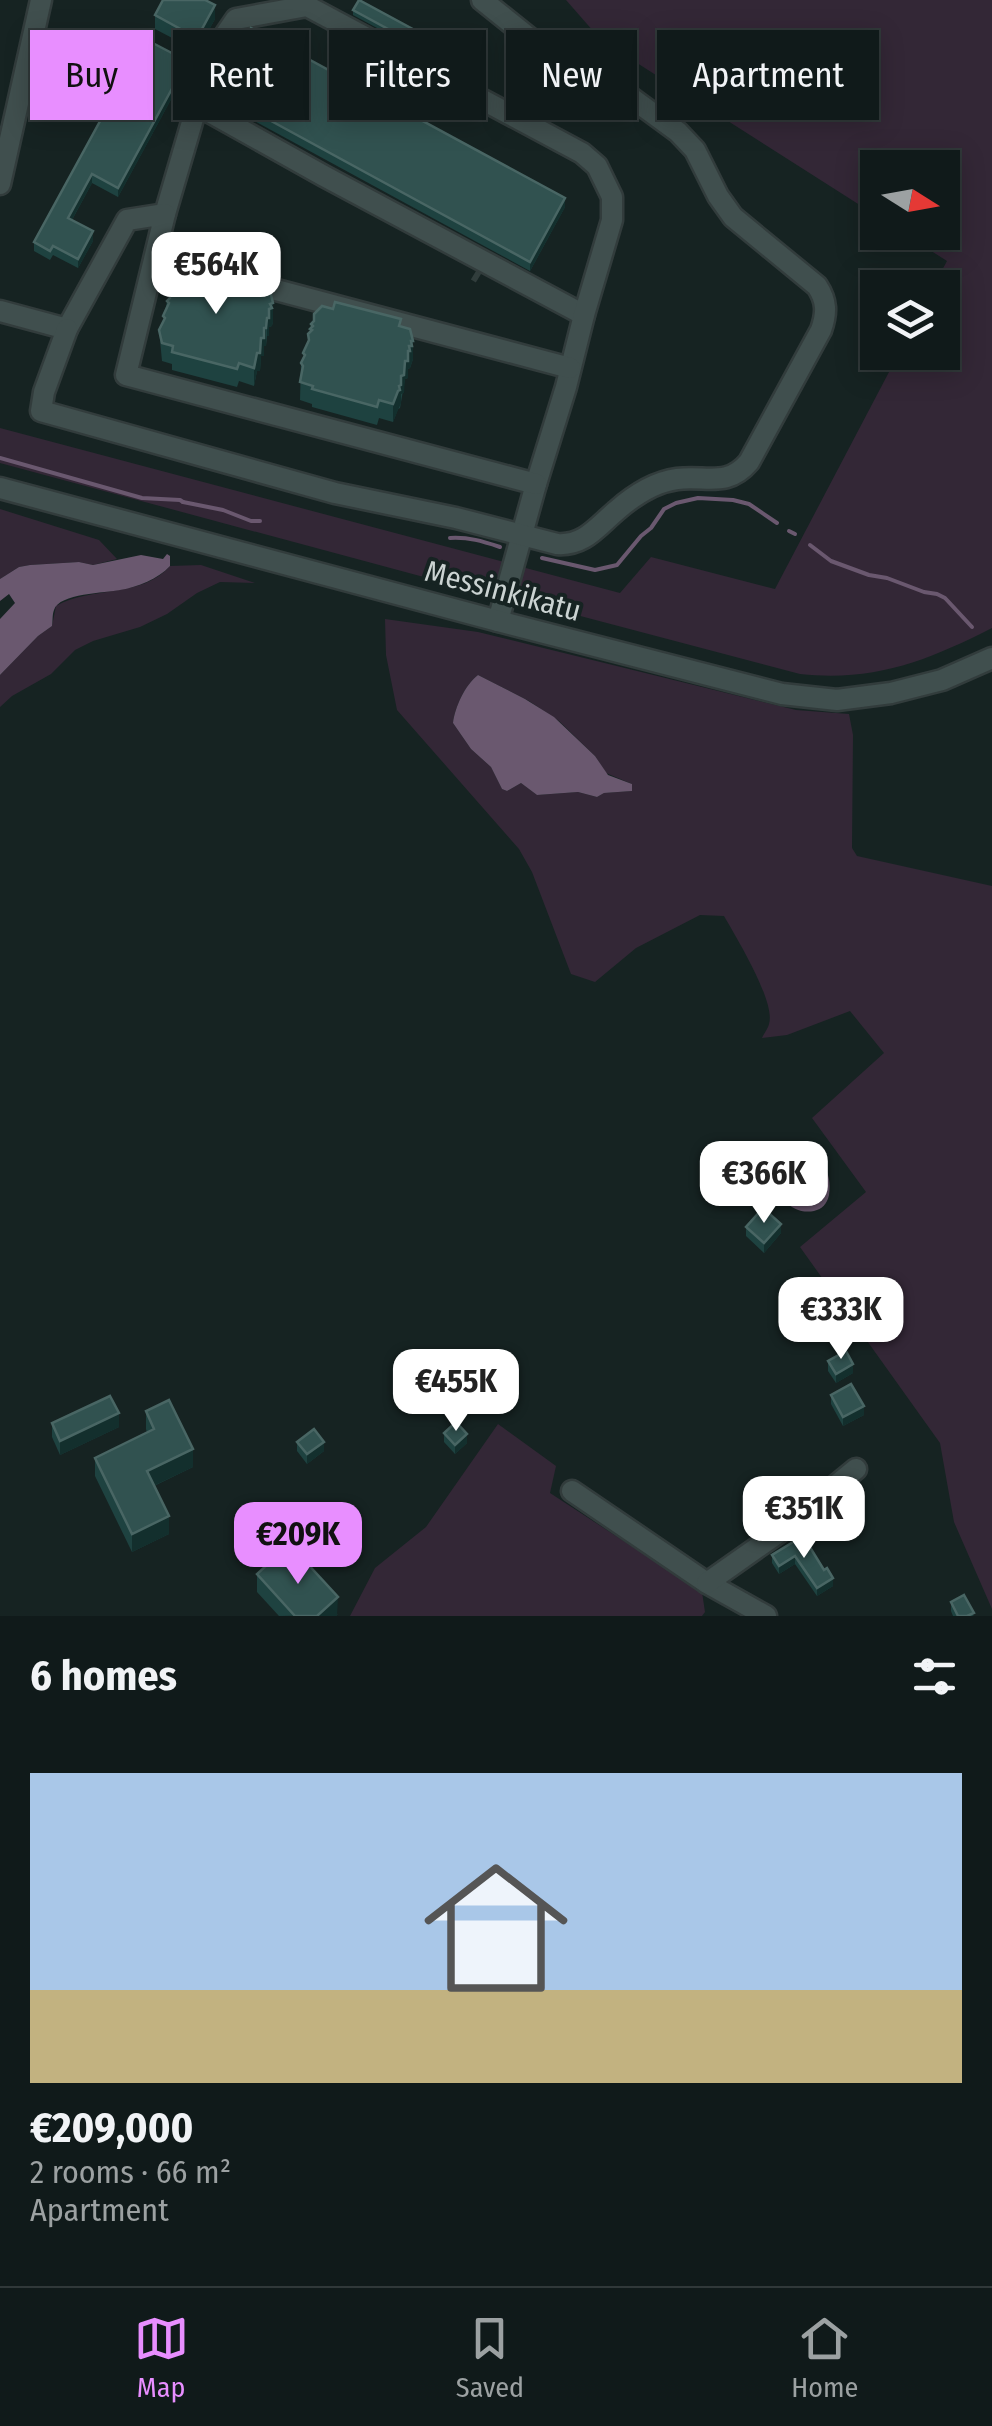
<!DOCTYPE html>
<meta charset="utf-8">
<style>
:root{--surface:#101a1a;--page:#1e2727;--text:#f1f3f6;--muted:#9ca1a2;--line:#303839;--accent:#e88eff}
body{margin:0;font-family:"Fira Sans Condensed",sans-serif;background:var(--page);color:var(--text);height:100vh;display:flex;flex-direction:column;font-size:38px;white-space:nowrap}
*{box-sizing:border-box;margin:0}
p{font-size:32px;color:var(--muted)}
.icon{flex:none;width:55px;height:55px;fill:none;stroke:currentColor;stroke-width:2;stroke-linecap:round;stroke-linejoin:round}
.map{position:relative;height:1616px;overflow:hidden}
.panel{display:flex;flex-direction:column;background:var(--surface);flex:1}
.panel>*{flex:none}
.guide{position:absolute;left:30px;top:30px;width:932px;height:90px;display:flex;gap:20px}
.needle{width:65px;rotate:101deg}
.buttons{position:absolute;left:860px;top:150px;display:grid;gap:20px}
.buttons a{display:grid;place-items:center;width:100px;height:100px;border-radius:0px;background:var(--surface);box-shadow:0 5px 25px #0003,0 0 0 2px var(--line);font-size:50px}
.price{position:absolute;translate:-50% -85px;padding:0 22px;border-radius:20px;background:#fff;color:#222;font-size:32px;line-height:65px;filter:drop-shadow(0 2px 5px #0008)}
.price::after{content:'';position:absolute;left:50%;top:60px;width:30px;height:22px;margin-left:-15px;background:inherit;clip-path:polygon(0 0,100% 0,50% 100%)}
.price.active{background:var(--accent);color:#111}
ul{padding:0;list-style:none}
li{display:grid;align-content:center;gap:20px;height:530px;padding:0 30px}
li span{display:grid;place-items:center;height:310px;border-radius:0px;color:#555}
li>.icon{margin-inline-start:auto}
span .icon{width:180px;height:180px;fill:#fffc;stroke-width:1}
li b{font-size:42px}
h2{display:flex;justify-content:space-between;align-items:center;height:120px;padding:0 30px;font-size:42px}
.tag{padding:0 35px;border-radius:0px;background:var(--surface);box-shadow:0 5px 25px #0003,0 0 0 2px var(--line);font-size:35px;line-height:90px}
.tag.active{background:var(--accent);color:#111}
.dock{display:flex;justify-content:space-around;align-items:center;height:140px;border-top:2px solid var(--line);background:var(--surface);font-size:28px;color:var(--muted)}
.dock a{display:grid;justify-items:center;gap:5px}
.dock .active{color:var(--accent)}
.map>svg:first-child{display:block}
.green{fill:#332736;fill-rule:evenodd}
.water{fill:#6a586f}
.lines{fill:none;stroke-linecap:round;stroke-linejoin:round}
.stream{stroke:#6a586f;stroke-width:4}
.minor-tunnel{stroke:#313d3c;stroke-width:20;stroke-dasharray:20 10;stroke-linecap:butt}
.minor-casing{stroke:#323c3c;stroke-width:25}
.minor{stroke:#404f4e;stroke-width:20}
.wall{fill:#1e4240}
.shaded-wall{fill:#132f2d}
.building{fill:#315250;stroke:#496664;stroke-width:2.5}
.labels{text-anchor:middle;dominant-baseline:central;stroke-width:8;stroke-linejoin:round;paint-order:stroke}
.street-label{font-size:30px;fill:#cbd3d2;stroke:#162322}
</style>
<div class="map">
<svg width="992" height="1616" viewBox="0 0 992 1616">
<rect width="100%" height="100%" fill="#162322"/>
<g class="green">
<path d="M566,0H992V628C927,661 874,682 800,674L516,599L522,567L620,593L651,557L775,589L899,353L942,352V288L933,287L947,261L903,233L942,232V168H878L877,216L601,40Z"/>
<path d="M0,428L508,563L498,597L0,463Z"/>
<path d="M0,509L99,540L117,559L93,565L79,562L30,565L19,567L0,579Z"/>
<path d="M201,565L255,583L220,582L197,593L167,614L140,627L93,641L75,650L51,674L12,696L0,707V675L38,636L52,626L56,606C91,586 143,598 170,566Z"/>
<path d="M385,619L478,632L796,710L849,714L853,735L852,848L857,856L992,886V1609L954,1522L940,1443L800,1247L866,1192L812,1118L884,1053L850,1011L787,1035L762,1038C764,1033 768,1029 769,1024C776,1002 736,937 724,916L700,915L636,948L595,982L571,974L532,872L519,849L397,710L386,655ZM478,675L529,701L559,721L595,756L606,773L632,784V791L604,793L597,797L578,792L537,795L521,783L507,791L502,789L491,767L471,749L453,723C455,707 465,685 478,675Z"/>
<path d="M498,1424L556,1466L550,1493L702,1592L705,1612L702,1616H350L375,1568L426,1527Z"/>
</g>
<g class="water">
<path d="M167,554L170,556V566C158,579 138,587 120,590C106,593 59,593 54,610C52,615 53,621 52,626L38,636L0,675V619L15,603L9,594L0,601V579L19,567L30,565L79,562L93,565L141,555L163,559Z"/>
<path d="M478,675L525,699L554,717L595,756L608,775L632,784V791L604,793L597,797L578,792L537,795L521,783L507,791L502,789L491,767L471,749L453,723C455,707 465,685 478,675Z"/>
<path d="M802,1154L818,1158C828,1168 831,1181 829,1195C827,1204 822,1209 814,1211C778,1218 756,1160 802,1154Z"/>
</g>
<g class="lines">
<g class="stream">
<path d="M0,458L142,498L180,500L183,502"/>
<path d="M183,502L223,510L251,521H260"/>
<path d="M789,531L795,534"/>
<path d="M450,538C469,537 482,541 500,547"/>
<path d="M810,545L831,561L869,575L887,578L924,592L937,594L945,598L972,627"/>
<path d="M542,558L595,570L617,565L641,536L651,528L664,509L676,503L698,498L733,500L749,504L777,523"/>
</g>
<path class="minor-tunnel" d="M476,271L481,274"/>
<defs>
<g id="minor">
<path d="M197,105L324,176L584,315"/>
<path d="M0,184L41,0"/>
<path d="M165,214L212,54L236,19L307,6L582,153L597,166L612,197V220L584,315L566,387L536,484L498,621"/>
<path d="M156,258L570,368"/>
<path d="M0,311L67,329L127,220L165,214L126,375L536,484"/>
<path d="M67,329L44,392L41,411L335,493L456,518L557,544C584,546 597,527 616,511C633,496 655,482 677,479C706,475 727,488 749,462L821,330C827,313 827,301 817,286L733,217L718,196L695,150L678,132L633,99L592,81L557,60L482,0"/>
<path d="M0,488L498,621L782,694L837,700L891,693L942,680L992,658"/>
<path d="M572,1491L707,1583L766,1616"/>
<path d="M707,1583L778,1533L856,1469"/>
</g>
</defs>
<use href="#minor" class="minor-casing"/>
<use href="#minor" class="minor"/>
</g>
<g class="wall">
<path d="M353,10L457,57L451,68L353,15Z"/>
<path d="M155,15L215,19L197,51L155,29Z"/>
<path d="M145,39L187,70L118,197L92,183L72,220L93,241L78,268L53,255L50,260L34,251V242Z"/>
<path d="M216,91L565,207L530,271L216,100Z"/>
<path d="M260,289L273,321L272,326L269,327V336H267L266,346H264V356H261L260,371H257L254,386L239,381L237,387L172,370V364L162,361L159,330L163,322L167,301L170,298Z"/>
<path d="M311,324L401,326L413,359L410,368L408,369V378L405,379L400,408L398,409L393,422L379,418L377,425L312,407V404L300,400L301,363L308,342Z"/>
<path d="M746,1227L781,1233L764,1253L746,1236Z"/>
<path d="M828,1361L853,1373L836,1383L828,1371Z"/>
<path d="M831,1395L864,1415L843,1426L831,1404Z"/>
<path d="M146,1411L193,1467L154,1486L169,1534L132,1552L95,1476V1458L147,1433L146,1429Z"/>
<path d="M52,1423L119,1427L60,1455L52,1437Z"/>
<path d="M444,1433L467,1443L455,1454L444,1442Z"/>
<path d="M297,1442L324,1451L307,1464L297,1451Z"/>
<path d="M803,1536L833,1586L817,1596L795,1564L779,1574L772,1563V1555Z"/>
<path d="M257,1574L338,1615L279,1616L257,1592Z"/>
<path d="M951,1602L974,1616H953L951,1611Z"/>
</g>
<g class="shaded-wall">
<path d="M215,5V19L197,51V38Z"/>
<path d="M187,61V70L118,197V188Z"/>
<path d="M92,174V183L68,227V218Z"/>
<path d="M565,198V207L530,271V262Z"/>
<path d="M93,231V241L78,268V259Z"/>
<path d="M273,303V321L272,326L269,327V309L270,304Z"/>
<rect x="267" y="318" width="2" height="18"/>
<rect x="264" y="328" width="2" height="18"/>
<path d="M261,338H264V356H261L260,371H257L254,386V368Z"/>
<path d="M411,341H413V359L410,368L408,369V351Z"/>
<path d="M405,361H408V378L405,379L404,393L401,394V376Z"/>
<path d="M401,385V403L393,422V404L399,386Z"/>
<path d="M781,1224V1233L764,1253V1243Z"/>
<path d="M853,1364V1373L836,1383V1374Z"/>
<path d="M864,1406V1415L843,1426V1417Z"/>
<path d="M119,1413V1427L60,1455V1441Z"/>
<path d="M467,1434V1443L455,1454V1445Z"/>
<path d="M324,1442V1451L307,1464V1454Z"/>
<path d="M193,1449V1467L147,1489V1471Z"/>
<path d="M169,1516V1534L132,1552V1534Z"/>
<path d="M795,1556V1564L779,1574V1566Z"/>
<path d="M833,1578V1586L817,1596V1588Z"/>
<path d="M338,1597L337,1616H317Z"/>
</g>
<g class="building">
<path d="M163,0H205L215,5L197,38L155,15Z"/>
<path d="M359,0L457,53L451,63L353,10Z"/>
<path d="M251,28L565,198L530,262L216,91Z"/>
<path d="M145,39L187,61L118,188L92,174L68,218L93,231L78,259L53,246L50,251L34,242Z"/>
<path d="M195,265L260,282L259,288L270,291L273,303L270,304L272,308L269,309V318H267L266,328H264V338H261L260,353H257L254,368L239,363L237,369L172,352L173,346L162,343L159,330L165,318L163,316L169,303L167,301L170,298V291L173,288L172,281L182,268L193,271Z"/>
<path d="M335,302L401,319L399,326L410,329L413,341H411L412,346H409L410,351H408V361H405L404,375L401,376V385L399,386L400,390L398,391L393,404L379,400L377,407L312,389L313,386L300,382L303,366L301,363L305,355L303,353L309,340L308,334L312,330L310,329L313,326L311,324L314,321V314L322,306L333,309Z"/>
<path d="M763,1208L781,1224L764,1243L746,1227Z"/>
<path d="M846,1351L853,1364L836,1374L828,1361Z"/>
<path d="M851,1384L864,1406L843,1417L831,1395Z"/>
<path d="M110,1396L119,1413L60,1441L52,1423Z"/>
<path d="M169,1400L193,1449L147,1471L169,1516L132,1534L95,1458L154,1429L146,1411Z"/>
<path d="M456,1422L467,1434L455,1445L444,1433Z"/>
<path d="M314,1429L324,1442L307,1454L297,1442Z"/>
<path d="M803,1536L824,1570L827,1568L833,1578L817,1588L795,1556L779,1566L772,1555Z"/>
<path d="M280,1553L294,1569L304,1560L338,1597L317,1616H295L257,1574Z"/>
<path d="M964,1595L974,1613L967,1616H958L951,1602Z"/>
</g>
<g class="labels">
<g class="street-label">
<text transform="translate(503 591) rotate(15)">Messinkikatu</text>
</g>
</g>
</svg>
<div class="buttons">
<a><svg class="needle" viewBox="-14 -14 28 28"><path d="M0-13l5 13h-10z" fill="#e53935"/><path d="M0 13l5-13h-10z" fill="#9ca1a2"/></svg></a>
<a><svg class="icon" aria-label="layers" viewBox="0 0 24 24"><path d="M12 4l9 5-9 5-9-5zM3 14l9 5 9-5"/></svg></a>
</div>
<b class="price" style="left:216px;top:317px">€564K</b>
<b class="price" style="left:764px;top:1226px">€366K</b>
<b class="price" style="left:841px;top:1362px">€333K</b>
<b class="price" style="left:456px;top:1434px">€455K</b>
<b class="price" style="left:804px;top:1561px">€351K</b>
<b class="price active" style="left:298px;top:1587px">€209K</b>
<div class="guide">
<a class="tag active">Buy</a>
<a class="tag">Rent</a>
<a class="tag">Filters</a>
<a class="tag">New</a>
<a class="tag">Apartment</a>
</div>
</div>
<section class="panel">
<h2>6 homes<svg class="icon" aria-label="filters" viewBox="0 0 24 24"><path d="M4 7h16M4 17h16"/><circle cx="9" cy="7" r="2"/><circle cx="15" cy="17" r="2"/></svg></h2>
<ul>
<li><span style="background:linear-gradient(#a9c7e8 70%,#c2b280 0)"><svg class="icon" aria-label="home" viewBox="0 0 24 24"><path d="M3 11l9-7 9 7M6 9v11h12V9"/></svg></span><div><b>€209,000</b><p>2 rooms · 66 m²</p><p>Apartment</p></div></li>
</ul>
</section>
<nav class="dock">
<a class="active"><svg class="icon" aria-label="map" viewBox="0 0 24 24"><path d="M3 6l6-2 6 2 6-2v14l-6 2-6-2-6 2zM9 4v14M15 6v14"/></svg>Map</a>
<a><svg class="icon" aria-label="saved" viewBox="0 0 24 24"><path d="M7 4h10v16l-5-4-5 4z"/></svg>Saved</a>
<a><svg class="icon" aria-label="home" viewBox="0 0 24 24"><path d="M3 11l9-7 9 7M6 9v11h12V9"/></svg>Home</a>
</nav>
